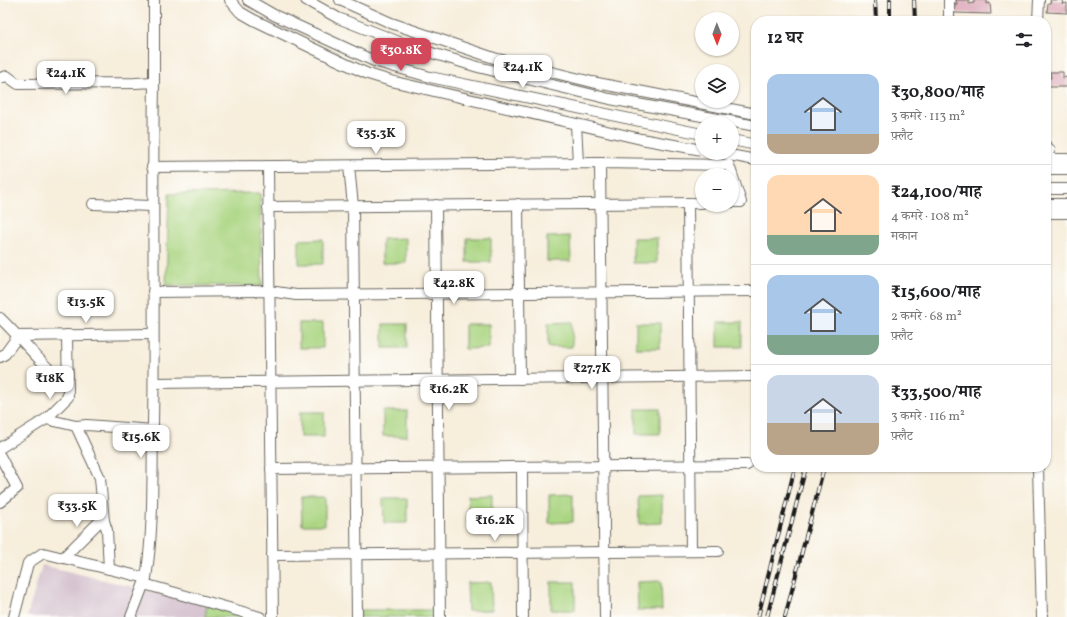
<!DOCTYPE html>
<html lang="hi">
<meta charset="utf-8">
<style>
:root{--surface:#fff;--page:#f2f2f2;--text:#202124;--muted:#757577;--line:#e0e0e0;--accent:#d1495b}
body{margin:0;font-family:Vollkorn,"Noto Serif Devanagari",serif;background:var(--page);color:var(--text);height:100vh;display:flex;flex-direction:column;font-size:15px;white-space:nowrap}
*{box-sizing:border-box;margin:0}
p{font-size:13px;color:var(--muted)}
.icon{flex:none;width:22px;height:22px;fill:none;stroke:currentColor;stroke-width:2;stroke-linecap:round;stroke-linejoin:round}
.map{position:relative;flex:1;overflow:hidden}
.side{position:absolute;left:751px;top:16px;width:300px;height:456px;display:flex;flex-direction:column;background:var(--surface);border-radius:16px;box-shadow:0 1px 3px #0004}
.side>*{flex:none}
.needle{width:26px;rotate:179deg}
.tools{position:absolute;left:695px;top:12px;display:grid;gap:8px}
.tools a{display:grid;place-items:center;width:44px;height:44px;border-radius:50%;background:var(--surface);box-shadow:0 1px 3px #0004;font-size:20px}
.price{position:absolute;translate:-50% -34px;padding:0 9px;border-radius:8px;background:#fff;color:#222;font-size:13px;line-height:26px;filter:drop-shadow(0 1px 2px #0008)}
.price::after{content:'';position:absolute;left:50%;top:24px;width:12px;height:9px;margin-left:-6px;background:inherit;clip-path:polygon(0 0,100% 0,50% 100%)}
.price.active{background:var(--accent);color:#fff}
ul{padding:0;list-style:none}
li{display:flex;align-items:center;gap:12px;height:100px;padding:0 16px}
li+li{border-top:1px solid var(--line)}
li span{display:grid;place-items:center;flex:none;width:112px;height:80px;border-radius:12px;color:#555}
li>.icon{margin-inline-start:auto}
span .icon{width:48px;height:48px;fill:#fffc;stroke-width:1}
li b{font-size:17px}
h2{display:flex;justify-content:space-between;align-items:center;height:48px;padding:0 16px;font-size:17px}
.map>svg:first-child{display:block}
.industrial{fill:#d1bdcc}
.green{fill:#aad582;stroke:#63784f}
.building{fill:#dca6b8}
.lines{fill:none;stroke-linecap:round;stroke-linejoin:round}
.minor-casing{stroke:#69665f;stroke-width:12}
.minor{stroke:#fff;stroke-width:10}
.rail-casing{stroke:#1c1c1c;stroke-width:4}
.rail{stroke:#fdfcf7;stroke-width:2.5;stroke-dasharray:8;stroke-linecap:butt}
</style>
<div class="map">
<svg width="1067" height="617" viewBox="0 0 1067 617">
<rect width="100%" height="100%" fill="#fdfcf7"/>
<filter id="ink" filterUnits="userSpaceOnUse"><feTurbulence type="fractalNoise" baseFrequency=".025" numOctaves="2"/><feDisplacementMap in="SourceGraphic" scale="8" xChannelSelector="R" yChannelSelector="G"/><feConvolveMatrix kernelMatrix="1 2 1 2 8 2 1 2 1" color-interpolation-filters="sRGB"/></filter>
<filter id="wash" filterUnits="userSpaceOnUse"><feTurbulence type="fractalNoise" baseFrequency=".012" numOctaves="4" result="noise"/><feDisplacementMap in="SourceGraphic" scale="16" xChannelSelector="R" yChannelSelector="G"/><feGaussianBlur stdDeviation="0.9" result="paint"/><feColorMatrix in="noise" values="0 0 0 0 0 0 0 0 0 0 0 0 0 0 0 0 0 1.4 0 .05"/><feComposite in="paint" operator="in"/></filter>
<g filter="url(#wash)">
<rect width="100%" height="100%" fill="#f7eedc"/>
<path class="industrial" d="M42,565L207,605L205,617H27Z"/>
<g class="green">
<path d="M260,193L262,286L166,285L169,194Z"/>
<path d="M570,236L571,261H547V237Z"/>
<path d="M406,238V263H382V239Z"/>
<rect x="467" y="238" width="24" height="24"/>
<rect x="633" y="238" width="24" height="25"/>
<path d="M323,239V264H299V240Z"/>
<path d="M572,322V347H548V323Z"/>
<rect x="718" y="322" width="24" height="25"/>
<rect x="299" y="323" width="24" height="25"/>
<rect x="636" y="323" width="24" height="25"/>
<rect x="383" y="324" width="24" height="24"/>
<path d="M465,324H489V348L465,349Z"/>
<rect x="636" y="409" width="24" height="25"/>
<rect x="383" y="411" width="24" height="25"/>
<rect x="300" y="412" width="24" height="25"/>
<path d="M573,494V522L549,523V495Z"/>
<path d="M492,495V523L468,524V496Z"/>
<path d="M662,495V523L639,524L638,496Z"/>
<path d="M301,497H325V525H302Z"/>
<path d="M383,498H407V523H384Z"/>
<path d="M661,581L662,610H638L637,582Z"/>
<path d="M491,582L492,610L468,611L467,583Z"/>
<rect x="551" y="582" width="24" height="28"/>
<path d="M207,605L254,617H205Z"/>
<rect x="360" y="610" width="75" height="7"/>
</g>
<g id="blocks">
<g class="building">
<path d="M956,0H969V4L974,3V0H987V4L990,3L991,14L954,13L955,4H957Z"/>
<path d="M1050,0H1063L1062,4L1067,3V13L1047,12L1048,3H1051Z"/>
<path d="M1050,72H1063V78L1067,77V87H1047L1049,78H1051Z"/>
</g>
</g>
</g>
<g filter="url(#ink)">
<use href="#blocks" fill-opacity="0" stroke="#69665f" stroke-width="1"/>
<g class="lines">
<defs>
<g id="minor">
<path d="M230,0L240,12L254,20L335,59L368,74L391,81L641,139L702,150"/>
<path d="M248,0L274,15L374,61L430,77L702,134"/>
<path d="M306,0L338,18L412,47L478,67L610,99L756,126"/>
<path d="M340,0L391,23L494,58L592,82L756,114"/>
<path d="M949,0V21"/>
<path d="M1038,21L1039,0"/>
<path d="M0,78L7,76L18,84L135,83L154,82C152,196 155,310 153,424C152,476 154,528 146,578L43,553L28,563L14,617"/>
<path d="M154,82V0"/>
<path d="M576,124L578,163"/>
<path d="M732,140L756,145"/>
<path d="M1046,146L1050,150"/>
<path d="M719,153L756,160"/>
<path d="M1046,159H1067"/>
<path d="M600,163L605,617"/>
<path d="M268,166L273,617"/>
<path d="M349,166L353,206L357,617"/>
<path d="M152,167L600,163L729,165L741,202H732"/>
<path d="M1046,169H1067"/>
<path d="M1046,189H1067"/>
<path d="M688,203L691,551"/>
<path d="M93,204L152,206"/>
<path d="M518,204L520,379"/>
<path d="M1046,204H1067"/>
<path d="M436,205L440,617"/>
<path d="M268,207L702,203"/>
<path d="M1046,213H1067"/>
<path d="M153,292L269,291L296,295L756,291"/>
<path d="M0,318C23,340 43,366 68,387"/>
<path d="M18,336L153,334"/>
<path d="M0,357L5,354L18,336"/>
<path d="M154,383L756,376"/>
<path d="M46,419L76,426L87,425L153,430"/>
<path d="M76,426L100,478L104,521L107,530L109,569"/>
<path d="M0,448L46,419L68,397L67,335"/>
<path d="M0,456L17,488L0,502"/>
<path d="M522,467L523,617"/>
<path d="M1038,467L1042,617"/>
<path d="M271,469L747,465"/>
<path d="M272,555L718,551"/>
<path d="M63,558L99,522L104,521"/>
<path d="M144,584L260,617"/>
<path d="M131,617L146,578"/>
</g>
</defs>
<use href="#minor" class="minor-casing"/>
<use href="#minor" class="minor"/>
<defs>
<g id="rail">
<path d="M875,0L876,21"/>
<path d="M890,0V21"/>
<path d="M914,0L915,21"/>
<path d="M758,617L795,467"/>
<path d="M767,617L806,467"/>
<path d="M785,617L824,467"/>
</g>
</defs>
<use href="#rail" class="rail-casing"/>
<use href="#rail" class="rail"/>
</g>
</g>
</svg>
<div class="tools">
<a><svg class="needle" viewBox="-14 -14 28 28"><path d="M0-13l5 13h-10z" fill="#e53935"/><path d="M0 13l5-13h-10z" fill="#757577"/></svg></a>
<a><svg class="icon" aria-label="layers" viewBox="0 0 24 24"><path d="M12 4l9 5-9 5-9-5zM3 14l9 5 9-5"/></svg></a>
<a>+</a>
<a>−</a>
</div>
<b class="price active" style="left:401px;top:72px">₹30.8K</b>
<b class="price" style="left:523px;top:89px">₹24.1K</b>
<b class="price" style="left:66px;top:95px">₹24.1K</b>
<b class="price" style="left:376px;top:155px">₹35.3K</b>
<b class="price" style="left:454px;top:305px">₹42.8K</b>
<b class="price" style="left:86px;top:324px">₹13.5K</b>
<b class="price" style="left:592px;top:390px">₹27.7K</b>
<b class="price" style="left:50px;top:400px">₹18K</b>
<b class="price" style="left:449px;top:411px">₹16.2K</b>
<b class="price" style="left:141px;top:459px">₹15.6K</b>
<b class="price" style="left:77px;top:528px">₹33.5K</b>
<b class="price" style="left:495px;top:542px">₹16.2K</b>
<section class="side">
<h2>12 घर<svg class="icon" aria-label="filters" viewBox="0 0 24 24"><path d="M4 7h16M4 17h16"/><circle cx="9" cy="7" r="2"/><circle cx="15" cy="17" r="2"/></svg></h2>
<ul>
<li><span style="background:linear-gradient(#a9c7e8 75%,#b9a48a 0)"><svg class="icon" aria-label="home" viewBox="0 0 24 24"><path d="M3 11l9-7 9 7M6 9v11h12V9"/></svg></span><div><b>₹30,800/माह</b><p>3 कमरे · 113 m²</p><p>फ़्लैट</p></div></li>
<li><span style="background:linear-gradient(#ffd9b3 75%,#7fa58c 0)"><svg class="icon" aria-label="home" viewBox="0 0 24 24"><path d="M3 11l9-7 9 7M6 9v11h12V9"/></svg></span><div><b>₹24,100/माह</b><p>4 कमरे · 108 m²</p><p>मकान</p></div></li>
<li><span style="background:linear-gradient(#a9c7e8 75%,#7fa58c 0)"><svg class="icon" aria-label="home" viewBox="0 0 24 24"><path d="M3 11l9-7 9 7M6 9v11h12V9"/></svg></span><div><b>₹15,600/माह</b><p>2 कमरे · 68 m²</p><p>फ़्लैट</p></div></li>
<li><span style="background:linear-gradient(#c9d6e8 60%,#b9a48a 0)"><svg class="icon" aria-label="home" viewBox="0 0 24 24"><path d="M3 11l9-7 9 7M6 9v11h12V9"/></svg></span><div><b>₹33,500/माह</b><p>3 कमरे · 116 m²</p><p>फ़्लैट</p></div></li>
</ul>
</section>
</div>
